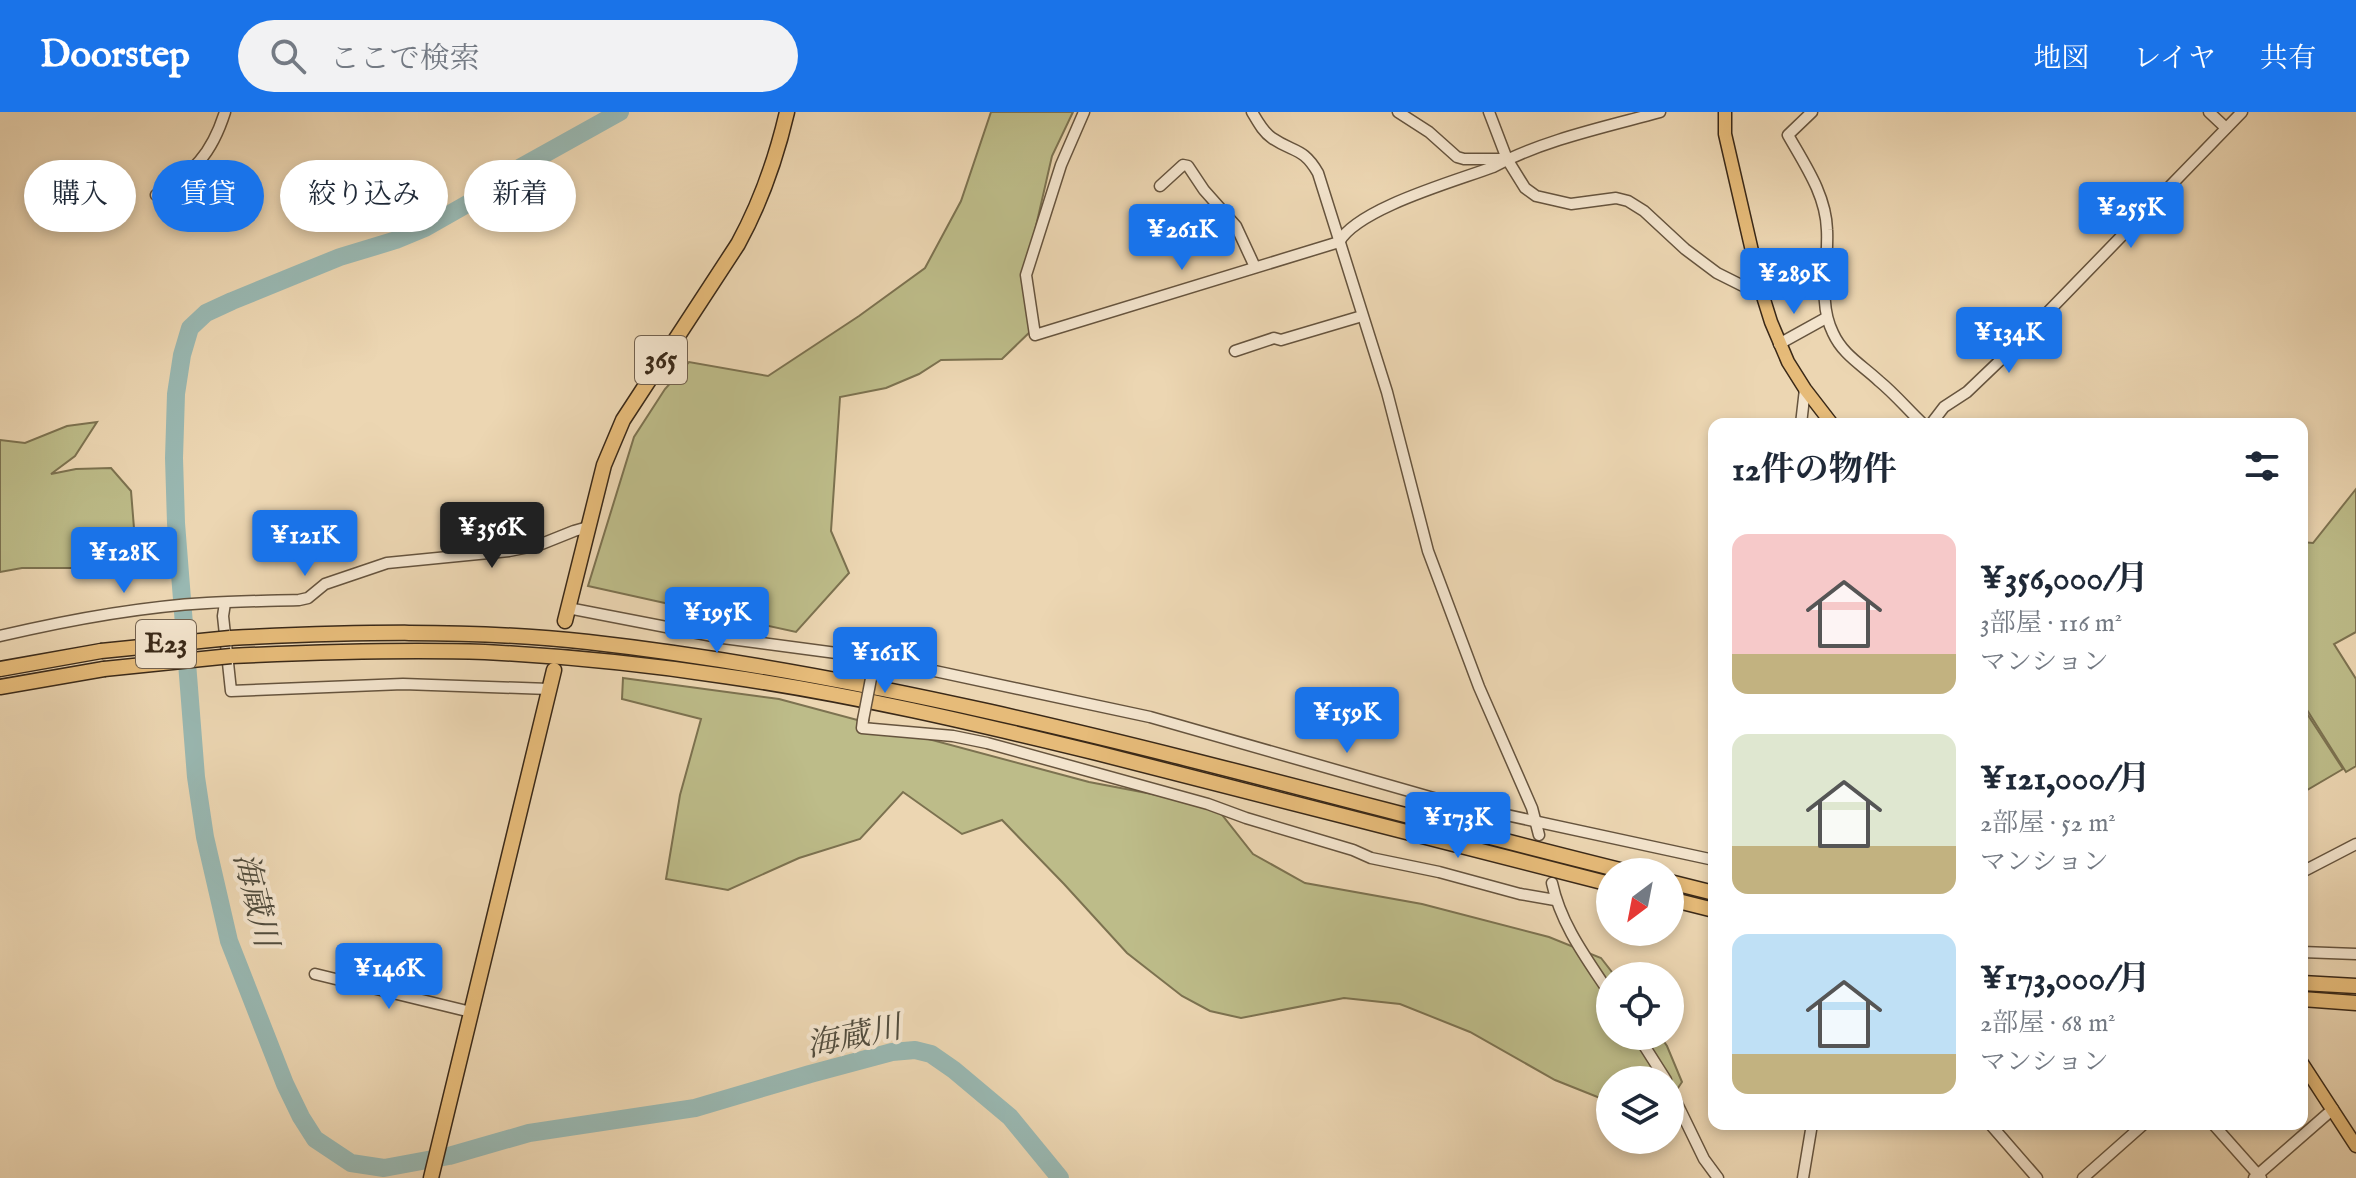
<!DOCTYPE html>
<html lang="ja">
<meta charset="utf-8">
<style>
:root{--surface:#fff;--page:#f2f2f3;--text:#1f2937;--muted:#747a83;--accent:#1a73e8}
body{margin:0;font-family:"IM FELL English","Noto Serif JP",serif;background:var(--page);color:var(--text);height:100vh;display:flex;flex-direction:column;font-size:30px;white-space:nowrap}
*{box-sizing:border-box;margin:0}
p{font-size:26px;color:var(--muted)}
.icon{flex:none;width:44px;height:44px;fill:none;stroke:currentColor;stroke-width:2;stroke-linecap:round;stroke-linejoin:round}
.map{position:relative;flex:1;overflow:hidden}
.side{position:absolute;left:1708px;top:306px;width:600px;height:712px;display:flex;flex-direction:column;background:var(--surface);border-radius:16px;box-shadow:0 4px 12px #0003}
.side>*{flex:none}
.top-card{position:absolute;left:24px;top:48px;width:760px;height:72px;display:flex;gap:16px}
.needle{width:52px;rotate:212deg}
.fabs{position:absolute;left:1596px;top:746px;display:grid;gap:16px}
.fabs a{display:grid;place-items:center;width:88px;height:88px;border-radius:50%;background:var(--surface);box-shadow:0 4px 12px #0003;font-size:40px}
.price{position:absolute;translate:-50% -68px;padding:0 18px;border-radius:8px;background:var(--accent);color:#fff;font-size:26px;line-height:52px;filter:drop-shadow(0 2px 4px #0008)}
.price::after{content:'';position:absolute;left:50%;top:48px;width:24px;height:18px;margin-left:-12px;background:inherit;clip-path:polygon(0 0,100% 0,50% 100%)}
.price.current{background:#222;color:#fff}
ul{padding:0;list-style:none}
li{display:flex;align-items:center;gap:24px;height:200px;padding:0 24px}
li span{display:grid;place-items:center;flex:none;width:224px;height:160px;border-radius:16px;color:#555}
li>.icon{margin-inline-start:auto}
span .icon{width:96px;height:96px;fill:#fffc;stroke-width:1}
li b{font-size:34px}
h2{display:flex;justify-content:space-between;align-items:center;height:96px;padding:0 24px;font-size:34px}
.pill{padding:0 28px;border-radius:36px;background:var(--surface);box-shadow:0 4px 12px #0003;font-size:28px;line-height:72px}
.pill.current{background:var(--accent);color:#fff}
header{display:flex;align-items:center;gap:48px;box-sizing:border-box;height:112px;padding:0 40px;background:var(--accent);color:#fff}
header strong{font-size:38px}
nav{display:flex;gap:44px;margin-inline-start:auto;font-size:28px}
.search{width:560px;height:72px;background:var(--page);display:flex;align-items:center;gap:20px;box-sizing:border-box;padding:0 28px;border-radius:44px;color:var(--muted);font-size:30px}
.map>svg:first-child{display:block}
.green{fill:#bdbc89;stroke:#7c7250;stroke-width:2}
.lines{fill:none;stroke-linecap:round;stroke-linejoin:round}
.river{stroke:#99b8b2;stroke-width:18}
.minor-casing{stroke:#66543e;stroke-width:13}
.major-casing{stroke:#3a2918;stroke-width:15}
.highway-casing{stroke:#3a2918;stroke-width:17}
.minor{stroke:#f3e4cd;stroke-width:10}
.major{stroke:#e6bb79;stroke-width:12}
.highway{stroke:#e6bb79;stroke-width:14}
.minor-bridge-casing{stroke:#66543e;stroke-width:13;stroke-linecap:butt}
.highway-bridge-casing{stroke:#3a2918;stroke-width:17;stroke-linecap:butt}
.minor-bridge{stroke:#f3e4cd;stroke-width:10}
.highway-bridge{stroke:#e6bb79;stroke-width:14}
.labels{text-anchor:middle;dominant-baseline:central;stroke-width:8;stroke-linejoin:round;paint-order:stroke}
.shield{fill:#f3e4cd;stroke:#72614e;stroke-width:2}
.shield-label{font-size:28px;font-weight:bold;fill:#3a2918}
.water-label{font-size:32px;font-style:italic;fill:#524d3e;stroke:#f3e4cd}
</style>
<header>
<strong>Doorstep</strong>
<div class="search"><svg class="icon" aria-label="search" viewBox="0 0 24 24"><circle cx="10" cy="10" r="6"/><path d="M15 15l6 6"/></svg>ここで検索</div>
<nav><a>地図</a><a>レイヤ</a><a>共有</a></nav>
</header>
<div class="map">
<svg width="2356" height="1066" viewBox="0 0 2356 1066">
<rect width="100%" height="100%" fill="#ecd6b2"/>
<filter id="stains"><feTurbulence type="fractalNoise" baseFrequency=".0025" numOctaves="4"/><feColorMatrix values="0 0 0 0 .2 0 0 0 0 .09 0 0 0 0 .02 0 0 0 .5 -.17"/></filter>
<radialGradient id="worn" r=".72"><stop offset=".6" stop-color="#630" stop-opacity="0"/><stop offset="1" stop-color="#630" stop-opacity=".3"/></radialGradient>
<g class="green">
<path d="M991,0H1073L1052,44L1028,149L1035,215L1002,247L941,248L919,262L886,276L840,285L831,419L849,461L796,520L588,474L634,325L665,277L689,250L768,264L859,204L925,156L961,89Z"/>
<path d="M97,310L75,344L51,362L76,357L111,356L131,379L136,441L115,456H22L0,460V328L25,331L67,314Z"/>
<path d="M2356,377V520L2334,532L2356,567V654L2346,660L2302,590V430L2313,431Z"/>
<path d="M623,566L779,587L1089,670L1215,694L1253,742L1305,771L1422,792L1549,825L1601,846L1615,864H1610V924H1660L1667,934L1682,970L1670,988V968H1610V990L1555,968L1470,920L1400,892L1344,886L1241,906L1210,899L1182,884L1127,841L1064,772L1002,708L962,722L903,680L860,727L799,746L728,778L666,767L680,683L701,607L622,587Z"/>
<path d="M2302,594L2343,657L2302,681Z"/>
</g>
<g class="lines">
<path class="river" d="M620,0L498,68L469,91L425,116L396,128L340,145L232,189L206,201L190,216L182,243L176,282L174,346L176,411L196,665L205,725L229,829L285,972L301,1005L315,1027L351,1051L384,1056L449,1044L529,1021L695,996L810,962L892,940L915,938L931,942L954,958L1010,1005L1060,1066"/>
<defs>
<g id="minor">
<path d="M1084,0L1061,53L1026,163L1035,223L1339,130C1358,96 1456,69 1493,55C1543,28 1605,15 1660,0"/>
<path d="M1252,0C1258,10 1263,20 1272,26C1294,41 1303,35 1318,61L1387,280L1428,439L1479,575L1532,696L1539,723"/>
<path d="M1398,0L1429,20L1457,45L1464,47H1505"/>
<path d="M1489,0L1507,47L1525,76L1536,84L1571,92L1616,86L1628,89L1644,99L1685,137L1717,161L1749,177L1761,178"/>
<path d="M1812,0L1788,23C1805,53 1826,83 1827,118C1829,153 1817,189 1833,221C1843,243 1862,253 1879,269C1895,282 1908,298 1923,312"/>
<path d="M2209,0L2226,16"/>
<path d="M1160,74L1183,53L1188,54L1204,78L1236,114L1255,155"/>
<path d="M156,83C194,59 211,44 225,0"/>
<path d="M1779,232L1826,206"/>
<path d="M1235,239L1274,226L1281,228L1362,204"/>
<path d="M1801,312L1805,277"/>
<path d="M1931,312L1944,295L1967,280L2013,236L2242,0"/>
<path d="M225,491L223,504L231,579L403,572L549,577"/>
<path d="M568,496L723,526L874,546L1150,605L1451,691L1714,748"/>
<path d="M0,524C68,508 137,495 207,491C238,489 269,489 299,488L308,486L325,472L387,451L509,439L539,433L574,419L588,415"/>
<path d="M863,608L862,616L953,624L987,631L1208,692L1246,706L1353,738L1371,746L1439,760L1520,782L1555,788"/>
<path d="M2302,760L2356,732"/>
<path d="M1552,771C1561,813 1587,847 1610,882"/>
<path d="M2302,840L2356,842"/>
<path d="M315,862L471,900"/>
<path d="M1638,924L1666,968"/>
<path d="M1670,977L1704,1047L1718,1066"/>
<path d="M1990,1012L2037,1066"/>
<path d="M2213,1012L2261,1066"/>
<path d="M1803,1066L1812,1012"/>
<path d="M2083,1066L2144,1012"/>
<path d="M2254,1066L2333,997"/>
</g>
<g id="major">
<path d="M1725,0V22L1761,178L1771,210L1788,250L1805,277L1832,312"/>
<path d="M2302,951L2356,1034"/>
</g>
<g id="highway">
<path d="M565,509L604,353L623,308L738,132C761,90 776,47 787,0"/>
<path d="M230,526C349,520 469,517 588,530C942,570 1283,675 1628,760"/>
<path d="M231,544C316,540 400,537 485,540C564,544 645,552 724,564C850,582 974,611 1097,641C1268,683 1439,730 1610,772"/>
<path d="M0,557L101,539"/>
<path d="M0,575L104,557"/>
<path d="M1670,770L1714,781"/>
<path d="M1670,787L1714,798"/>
<path d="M2302,871L2356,874"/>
<path d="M2302,887L2356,891"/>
<path d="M431,1066L554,558"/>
</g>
</defs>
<use href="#minor" class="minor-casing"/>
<use href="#major" class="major-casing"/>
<use href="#highway" class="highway-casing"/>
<use href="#minor" class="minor"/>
<use href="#major" class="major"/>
<use href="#highway" class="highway"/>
<defs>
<path id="minor-bridge" d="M863,608L874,551"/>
<g id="highway-bridge">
<path d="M101,539L230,526"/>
<path d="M104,557L231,544"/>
</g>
</defs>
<use href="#minor-bridge" class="minor-bridge-casing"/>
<use href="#highway-bridge" class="highway-bridge-casing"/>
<use href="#minor-bridge" class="minor-bridge"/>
<use href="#highway-bridge" class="highway-bridge"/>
</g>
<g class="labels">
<g class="shield">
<rect x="635" y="224" width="52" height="48" rx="6"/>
<rect x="136" y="508" width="60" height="48" rx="6"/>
</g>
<g class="shield-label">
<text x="661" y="248">365</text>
<text x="166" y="532">E23</text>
</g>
<g class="water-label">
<text transform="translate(254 788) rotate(76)">海蔵川</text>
<text transform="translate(854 926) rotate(-12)">海蔵川</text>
</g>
</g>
<rect width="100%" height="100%" filter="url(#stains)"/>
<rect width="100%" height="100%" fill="url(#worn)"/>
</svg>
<div class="fabs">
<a><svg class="needle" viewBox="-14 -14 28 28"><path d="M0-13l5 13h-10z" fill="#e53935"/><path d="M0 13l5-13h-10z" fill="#747a83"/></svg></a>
<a><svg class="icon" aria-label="locate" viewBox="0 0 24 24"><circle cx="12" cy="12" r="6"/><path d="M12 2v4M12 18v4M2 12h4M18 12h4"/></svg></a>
<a><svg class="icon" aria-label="layers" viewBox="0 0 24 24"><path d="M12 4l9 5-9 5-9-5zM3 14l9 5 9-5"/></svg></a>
</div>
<b class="price" style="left:2131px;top:138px">¥255K</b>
<b class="price" style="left:1182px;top:160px">¥261K</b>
<b class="price" style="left:1794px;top:204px">¥289K</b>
<b class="price" style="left:2009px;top:263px">¥134K</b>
<b class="price current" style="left:492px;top:458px">¥356K</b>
<b class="price" style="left:305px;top:466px">¥121K</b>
<b class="price" style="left:124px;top:483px">¥128K</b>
<b class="price" style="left:717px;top:543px">¥195K</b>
<b class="price" style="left:885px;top:583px">¥161K</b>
<b class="price" style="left:1347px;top:643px">¥159K</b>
<b class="price" style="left:1458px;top:748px">¥173K</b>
<b class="price" style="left:389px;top:899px">¥146K</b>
<div class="top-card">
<a class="pill">購入</a>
<a class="pill current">賃貸</a>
<a class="pill">絞り込み</a>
<a class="pill">新着</a>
</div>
<section class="side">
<h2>12件の物件<svg class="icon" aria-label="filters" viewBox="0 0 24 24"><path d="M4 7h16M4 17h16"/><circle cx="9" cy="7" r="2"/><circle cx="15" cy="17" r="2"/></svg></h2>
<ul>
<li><span style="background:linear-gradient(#f6c9c9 75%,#c2b280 0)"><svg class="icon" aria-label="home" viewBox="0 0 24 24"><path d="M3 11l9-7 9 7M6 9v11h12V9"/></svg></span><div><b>¥356,000/月</b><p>3部屋 · 116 m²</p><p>マンション</p></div></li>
<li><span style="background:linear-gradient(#dfe7d0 70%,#c2b280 0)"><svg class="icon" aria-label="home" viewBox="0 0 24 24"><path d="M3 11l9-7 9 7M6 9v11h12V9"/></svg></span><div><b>¥121,000/月</b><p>2部屋 · 52 m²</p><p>マンション</p></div></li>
<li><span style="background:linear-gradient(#bfe0f5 75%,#c2b280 0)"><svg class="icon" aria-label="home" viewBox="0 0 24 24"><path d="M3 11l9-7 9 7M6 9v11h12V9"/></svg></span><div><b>¥173,000/月</b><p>2部屋 · 68 m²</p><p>マンション</p></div></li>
</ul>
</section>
</div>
